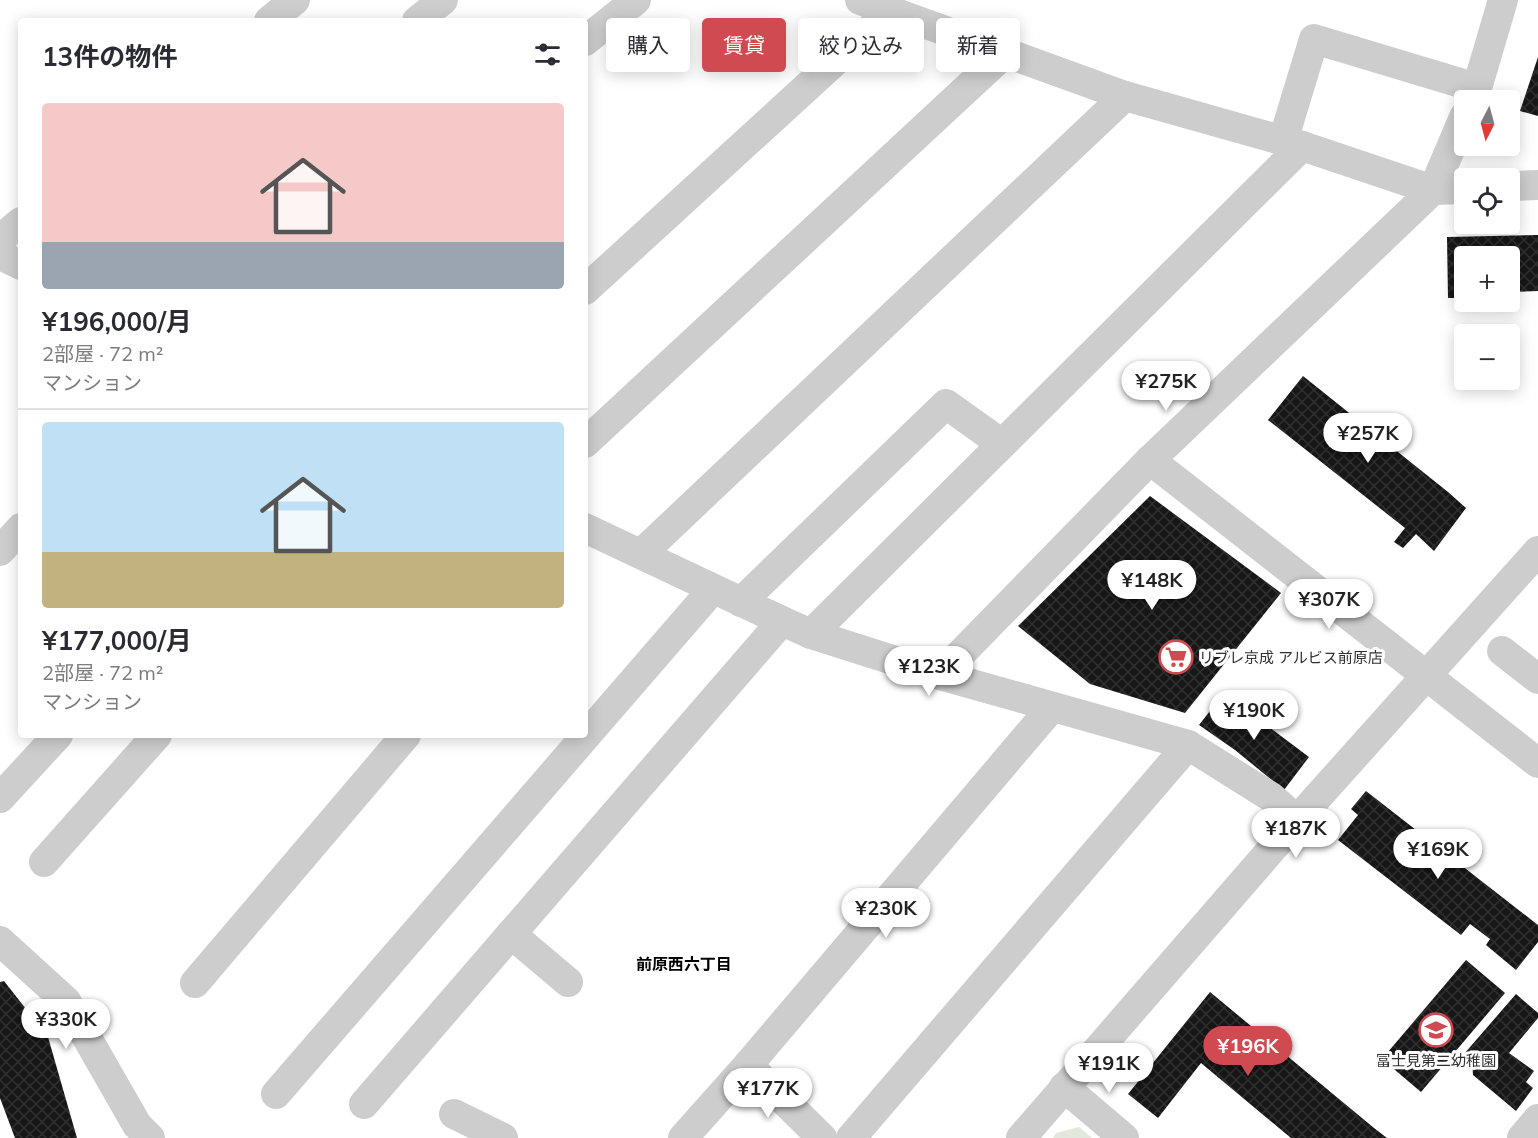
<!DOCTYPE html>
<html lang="ja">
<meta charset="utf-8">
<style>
:root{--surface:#fff;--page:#f7f7f7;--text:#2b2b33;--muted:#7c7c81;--line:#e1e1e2;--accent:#d04a51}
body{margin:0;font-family:Mulish,"Noto Sans JP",sans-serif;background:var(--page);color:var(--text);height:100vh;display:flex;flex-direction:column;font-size:22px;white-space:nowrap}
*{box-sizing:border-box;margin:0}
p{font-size:20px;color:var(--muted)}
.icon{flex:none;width:33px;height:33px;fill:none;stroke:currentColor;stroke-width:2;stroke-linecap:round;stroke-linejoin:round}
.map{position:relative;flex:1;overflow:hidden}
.drawer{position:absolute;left:18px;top:18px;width:570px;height:720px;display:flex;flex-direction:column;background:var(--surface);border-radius:6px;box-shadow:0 3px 15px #0003}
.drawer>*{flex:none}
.hud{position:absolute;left:606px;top:18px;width:570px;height:54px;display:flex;gap:12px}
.needle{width:39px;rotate:186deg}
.fabs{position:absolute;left:1454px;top:90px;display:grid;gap:12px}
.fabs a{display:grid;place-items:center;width:66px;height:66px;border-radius:6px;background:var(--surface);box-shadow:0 3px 15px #0003;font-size:30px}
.price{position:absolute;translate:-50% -51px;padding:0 14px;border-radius:21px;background:#fff;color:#222;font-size:20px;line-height:39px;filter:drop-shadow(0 2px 3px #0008)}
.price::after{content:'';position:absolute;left:50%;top:36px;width:18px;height:14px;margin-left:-9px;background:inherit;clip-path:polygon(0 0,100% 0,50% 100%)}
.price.active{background:var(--accent);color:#fff}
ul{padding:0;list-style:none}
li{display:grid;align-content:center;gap:12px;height:318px;padding:0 24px}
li+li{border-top:2px solid var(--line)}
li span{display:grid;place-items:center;height:186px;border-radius:6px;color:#555}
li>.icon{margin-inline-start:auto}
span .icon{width:108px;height:108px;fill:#fffc;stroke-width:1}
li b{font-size:26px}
h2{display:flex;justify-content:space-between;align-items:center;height:72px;padding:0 24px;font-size:26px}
.pill{padding:0 21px;border-radius:6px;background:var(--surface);box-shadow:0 3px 15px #0003;font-size:21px;line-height:54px}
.pill.active{background:var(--accent);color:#fff}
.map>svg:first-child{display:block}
.park{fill:#e3e8dd}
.building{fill:url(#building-cross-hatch)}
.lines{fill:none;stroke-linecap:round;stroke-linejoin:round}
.minor{stroke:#cdcdcd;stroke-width:30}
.labels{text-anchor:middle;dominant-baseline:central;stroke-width:6;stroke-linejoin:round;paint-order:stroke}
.poi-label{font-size:15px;fill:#303030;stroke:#fff;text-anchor:start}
.neighbourhood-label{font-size:16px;font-weight:bold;fill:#000;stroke:#fff}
</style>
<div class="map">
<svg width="1538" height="1138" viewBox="0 0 1538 1138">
<defs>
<pattern id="building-cross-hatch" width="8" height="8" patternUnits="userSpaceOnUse" patternTransform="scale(1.5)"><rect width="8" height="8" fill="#171717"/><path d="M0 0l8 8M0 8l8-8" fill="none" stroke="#303030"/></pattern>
</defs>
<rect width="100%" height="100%" fill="#fff"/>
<path class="park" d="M1079,1127L1092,1138H1053L1056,1133Z"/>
<g class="building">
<path d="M1538,57V116L1520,111Z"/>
<path d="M1538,235V291L1509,292V256H1464V298H1448L1447,237Z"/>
<path d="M1473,302H1485L1486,309L1473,310Z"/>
<path d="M1303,376L1448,492L1466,508L1434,551L1416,534L1403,548L1394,542L1405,528L1268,420Z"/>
<path d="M1150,496L1281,593L1185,713L1090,684L1018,626Z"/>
<path d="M1224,693L1309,757L1284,790L1235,750L1199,725Z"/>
<path d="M1366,791L1538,925V942L1516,970L1486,945L1490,939L1470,924L1461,935L1338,840L1358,815L1351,809Z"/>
<path d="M1466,960L1505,993L1421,1092L1382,1059Z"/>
<path d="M4,981L48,1037L77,1138H15L0,1098V982Z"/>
<path d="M1210,992L1374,1128L1387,1138H1291L1201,1063L1158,1118L1128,1094Z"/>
<path d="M1516,994L1538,1013V1018L1509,1053L1534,1071L1526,1082L1533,1088L1516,1111L1473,1075L1472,1061L1464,1054Z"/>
</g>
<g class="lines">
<g class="minor">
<path d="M860,0L1125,96L1302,146L1433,190L1464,189"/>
<path d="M269,21L295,0"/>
<path d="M417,21L443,0"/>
<path d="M585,41L636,0"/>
<path d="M1471,100L1477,88L1503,0"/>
<path d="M1283,141L1314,39L1477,88"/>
<path d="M1509,186L1538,185"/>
<path d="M0,239L21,222"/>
<path d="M0,255L21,265"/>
<path d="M585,290L890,11"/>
<path d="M585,443L1005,53"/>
<path d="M1150,460L1538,763"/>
<path d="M585,528L782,621L811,634L940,675L1188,745L1271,797L1297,820"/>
<path d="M0,551L21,528"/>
<path d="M641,554L1125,96"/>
<path d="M741,602L946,404L1002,444"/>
<path d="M811,634L1302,146"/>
<path d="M1502,651L1538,679"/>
<path d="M940,675L1150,460L1433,190L1464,117"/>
<path d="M0,798L58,735"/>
<path d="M44,862L157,735"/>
<path d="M511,934L568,982"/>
<path d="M0,941L66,1001L137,1125L150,1138"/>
<path d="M195,983L406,735"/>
<path d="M748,1065L822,1138"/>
<path d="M1064,1087L1124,1138"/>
<path d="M276,1094L713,589"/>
<path d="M364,1104L782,621"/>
<path d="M454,1114L503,1138"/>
<path d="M683,1138L748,1065L1052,707"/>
<path d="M851,1138L1188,745"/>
<path d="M1021,1138L1297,820L1538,551"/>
<path d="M1522,1138L1538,1119"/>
</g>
</g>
<defs>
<symbol id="supermarket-ring" viewBox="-11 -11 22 22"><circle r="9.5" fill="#fff" stroke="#d04a51" stroke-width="1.5"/><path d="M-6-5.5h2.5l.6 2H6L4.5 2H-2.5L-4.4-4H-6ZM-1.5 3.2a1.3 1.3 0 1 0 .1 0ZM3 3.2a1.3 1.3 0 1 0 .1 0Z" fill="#d04a51"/></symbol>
<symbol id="school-ring" viewBox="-11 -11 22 22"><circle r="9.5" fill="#fff" stroke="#d04a51" stroke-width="1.5"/><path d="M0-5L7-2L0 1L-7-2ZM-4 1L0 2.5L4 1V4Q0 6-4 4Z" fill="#d04a51"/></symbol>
</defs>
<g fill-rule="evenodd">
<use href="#supermarket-ring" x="1157" y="638" width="38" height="38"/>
<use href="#school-ring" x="1417" y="1011" width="38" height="38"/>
</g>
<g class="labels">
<g class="poi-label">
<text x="1199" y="657">リブレ京成 アルビス前原店</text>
<text x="1436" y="1060" text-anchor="middle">冨士見第二幼稚園</text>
</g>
<g class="neighbourhood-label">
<text x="684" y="964">前原西六丁目</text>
</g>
</g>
</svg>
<div class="fabs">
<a><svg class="needle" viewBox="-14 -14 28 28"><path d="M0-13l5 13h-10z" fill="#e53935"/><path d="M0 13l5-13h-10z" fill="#7c7c81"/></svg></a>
<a><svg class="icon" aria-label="locate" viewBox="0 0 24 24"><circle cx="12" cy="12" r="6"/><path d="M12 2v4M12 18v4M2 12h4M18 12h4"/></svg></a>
<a>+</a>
<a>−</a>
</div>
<b class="price" style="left:1166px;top:412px">¥275K</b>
<b class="price" style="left:1368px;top:464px">¥257K</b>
<b class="price" style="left:1152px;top:611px">¥148K</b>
<b class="price" style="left:1329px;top:630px">¥307K</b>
<b class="price" style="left:929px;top:697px">¥123K</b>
<b class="price" style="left:1254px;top:741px">¥190K</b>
<b class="price" style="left:1296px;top:859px">¥187K</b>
<b class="price" style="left:1438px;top:880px">¥169K</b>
<b class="price" style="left:886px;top:939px">¥230K</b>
<b class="price" style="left:66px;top:1050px">¥330K</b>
<b class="price active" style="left:1248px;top:1077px">¥196K</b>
<b class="price" style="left:1109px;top:1094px">¥191K</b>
<b class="price" style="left:768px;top:1119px">¥177K</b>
<div class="hud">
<a class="pill">購入</a>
<a class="pill active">賃貸</a>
<a class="pill">絞り込み</a>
<a class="pill">新着</a>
</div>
<section class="drawer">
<h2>13件の物件<svg class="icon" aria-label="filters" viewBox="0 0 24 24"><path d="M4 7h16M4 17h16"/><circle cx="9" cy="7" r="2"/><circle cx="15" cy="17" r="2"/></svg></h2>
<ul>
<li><span style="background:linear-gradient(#f6c9c9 75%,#9aa5b1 0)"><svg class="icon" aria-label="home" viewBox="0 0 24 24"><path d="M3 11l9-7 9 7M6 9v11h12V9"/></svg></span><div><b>¥196,000/月</b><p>2部屋 · 72 m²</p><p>マンション</p></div></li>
<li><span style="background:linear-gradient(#bfe0f5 70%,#c2b280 0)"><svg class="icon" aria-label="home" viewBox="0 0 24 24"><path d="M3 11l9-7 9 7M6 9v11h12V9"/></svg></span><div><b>¥177,000/月</b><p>2部屋 · 72 m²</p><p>マンション</p></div></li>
</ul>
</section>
</div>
